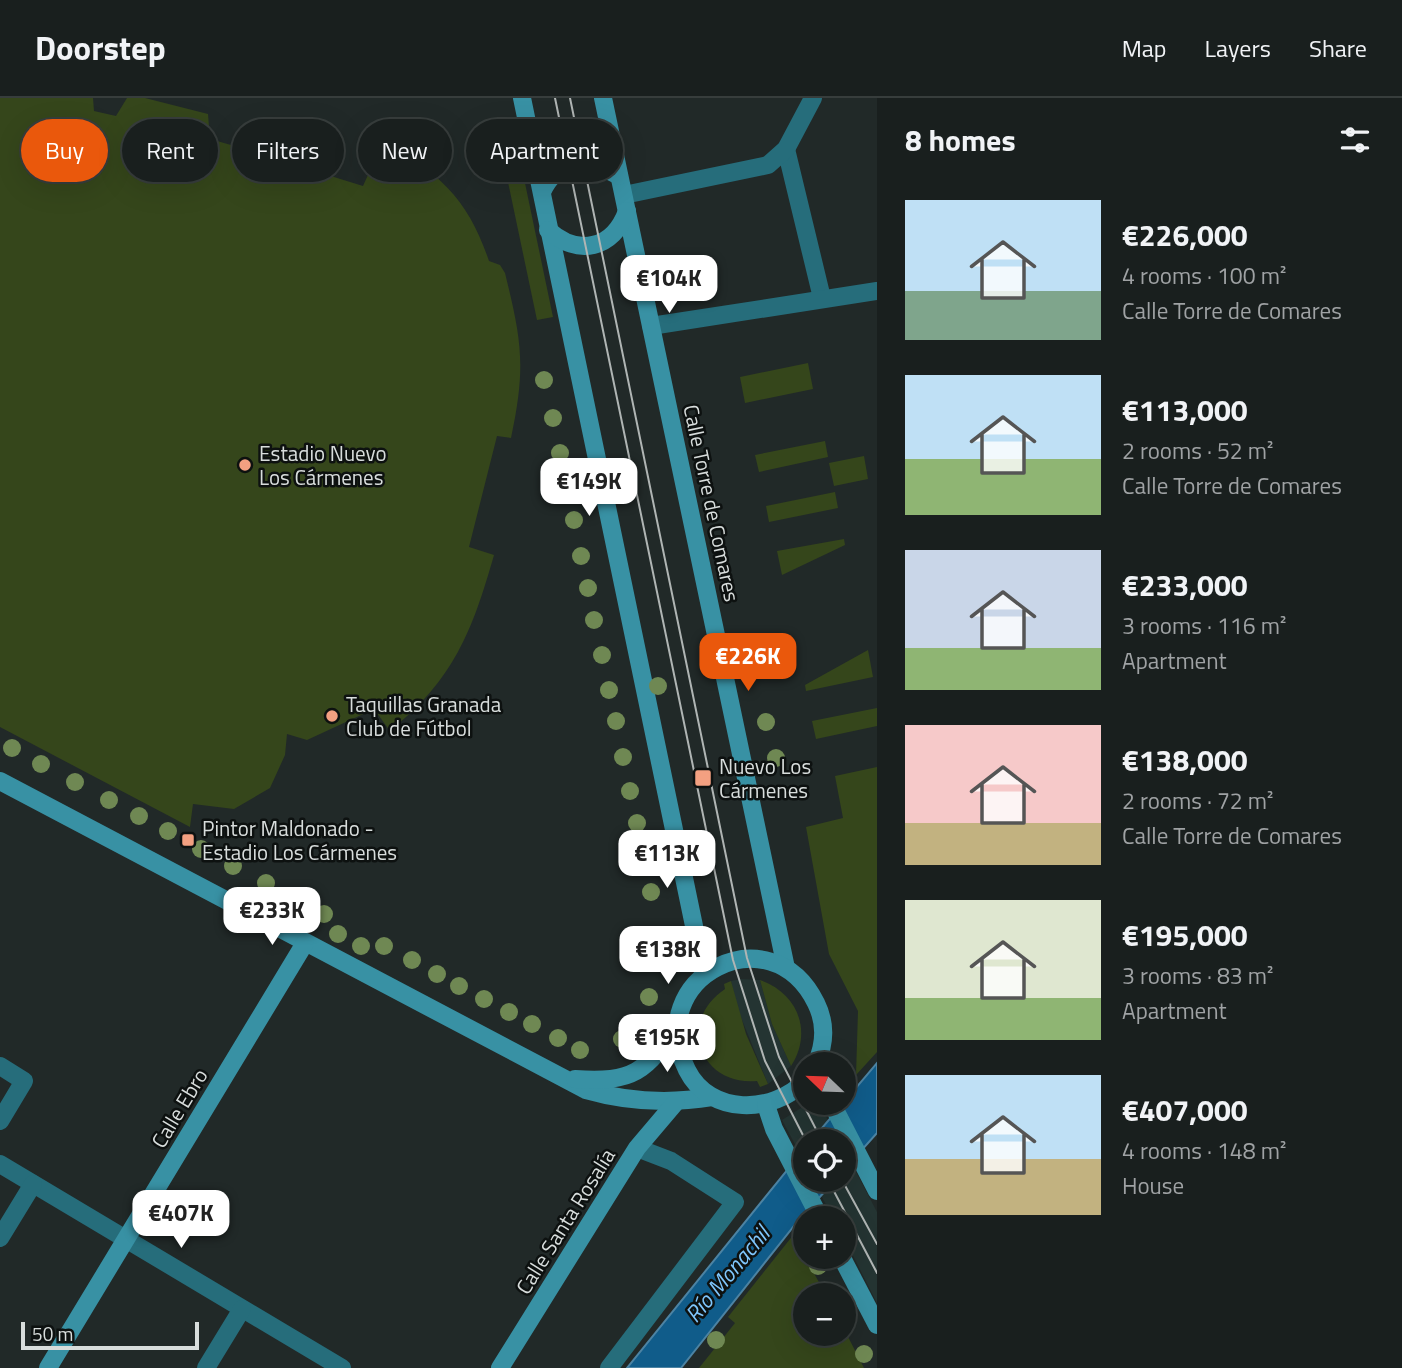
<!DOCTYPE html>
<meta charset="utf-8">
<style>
:root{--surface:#191f1e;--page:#262c2b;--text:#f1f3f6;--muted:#9fa2a4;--line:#373d3c;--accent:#ea580c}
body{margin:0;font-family:"Titillium Web",sans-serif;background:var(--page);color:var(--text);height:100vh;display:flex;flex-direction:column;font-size:26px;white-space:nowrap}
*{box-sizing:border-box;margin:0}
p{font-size:23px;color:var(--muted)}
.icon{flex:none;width:38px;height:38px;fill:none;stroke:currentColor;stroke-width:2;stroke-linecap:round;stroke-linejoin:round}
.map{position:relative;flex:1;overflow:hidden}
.drawer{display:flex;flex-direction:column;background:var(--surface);width:525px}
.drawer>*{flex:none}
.banner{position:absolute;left:21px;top:21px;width:665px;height:63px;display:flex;gap:14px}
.needle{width:46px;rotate:293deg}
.controls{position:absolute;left:793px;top:954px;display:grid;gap:14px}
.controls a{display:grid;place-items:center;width:63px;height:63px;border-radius:50%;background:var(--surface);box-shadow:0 7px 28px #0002,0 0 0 2px var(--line);font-size:35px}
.scale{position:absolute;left:21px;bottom:18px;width:178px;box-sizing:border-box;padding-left:7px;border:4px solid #d8dddc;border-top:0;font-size:19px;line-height:24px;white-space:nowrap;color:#d8dddc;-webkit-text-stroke:5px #0d1110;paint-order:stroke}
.price{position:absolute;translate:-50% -60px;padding:0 16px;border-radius:14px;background:#fff;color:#222;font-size:23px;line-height:46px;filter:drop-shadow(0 2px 4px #0008)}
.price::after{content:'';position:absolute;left:50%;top:42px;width:21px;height:16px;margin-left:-10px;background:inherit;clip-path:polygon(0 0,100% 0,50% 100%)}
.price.selected{background:var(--accent);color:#fff}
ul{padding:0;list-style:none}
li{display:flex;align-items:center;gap:21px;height:175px;padding:0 28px}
li span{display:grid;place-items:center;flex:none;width:196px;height:140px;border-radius:0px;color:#555}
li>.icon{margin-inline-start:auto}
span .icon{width:84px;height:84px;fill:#fffc;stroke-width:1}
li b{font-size:30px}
h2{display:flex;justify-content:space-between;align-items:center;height:84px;padding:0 28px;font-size:30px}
.chip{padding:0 24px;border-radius:32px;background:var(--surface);box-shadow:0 7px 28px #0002,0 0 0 2px var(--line);font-size:24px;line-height:63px}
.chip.selected{background:var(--accent);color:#fff}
header{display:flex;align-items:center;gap:42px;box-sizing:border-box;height:98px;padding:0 35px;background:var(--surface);border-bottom:2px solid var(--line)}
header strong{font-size:33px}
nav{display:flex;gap:38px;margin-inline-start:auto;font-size:24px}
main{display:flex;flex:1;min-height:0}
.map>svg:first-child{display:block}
.built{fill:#243432}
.green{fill:#35461b}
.water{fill:#105c8a;stroke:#4c83a3;stroke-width:2}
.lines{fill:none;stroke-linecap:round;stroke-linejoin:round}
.street{stroke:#266d7b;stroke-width:18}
.secondary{stroke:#3891a4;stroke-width:18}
.tram{stroke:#b0b5b4;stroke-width:2}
.tree{fill:#6f8853}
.poi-dot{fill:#f3a081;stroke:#0d1110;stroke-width:2.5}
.labels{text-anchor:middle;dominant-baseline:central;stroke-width:5;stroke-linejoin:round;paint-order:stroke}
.poi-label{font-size:21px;fill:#d8dddc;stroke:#0d1110;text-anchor:start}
.street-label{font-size:21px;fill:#d8dddc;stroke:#0d1110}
.water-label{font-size:23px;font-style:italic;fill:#7fc6fc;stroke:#0d1110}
</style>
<header>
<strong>Doorstep</strong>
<nav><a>Map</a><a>Layers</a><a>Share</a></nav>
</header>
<main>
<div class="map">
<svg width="877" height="1270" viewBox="0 0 877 1270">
<rect width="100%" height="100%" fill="#212928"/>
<g class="built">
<path d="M741,881L760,882L772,926L791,968L768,986L738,912L731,883Z"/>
<path d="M809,1005H819L839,1043H805V1065L782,1022Z"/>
<path d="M844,1051L877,1114V1205L844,1140V1120H833L813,1082H844Z"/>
</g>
<g class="green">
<path d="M0,0H93L94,13L116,18L127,0H145L208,16L210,41L231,47L247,27L320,49L321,75L363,88L382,46C439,72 469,103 489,163L500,167L505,175C522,244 526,269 511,340L497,338L469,449L494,457C472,534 454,581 390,633L374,611L307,642L287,636L285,657L270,690L234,711L193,706L190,729L0,629Z"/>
<path d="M512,23L553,219L537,222L496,27Z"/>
<path d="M808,265L813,291L745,305L740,279Z"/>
<path d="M825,343L828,359L759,374L755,357Z"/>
<path d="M864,358L868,381L834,388L829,365Z"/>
<path d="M835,394L838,410L769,424L766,408Z"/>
<path d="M844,441L845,447L782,477L777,453Z"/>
<path d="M868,552L873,579L806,593L805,587Z"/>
<path d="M877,610V628L816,641L812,623Z"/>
<path d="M877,669V954L856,977L858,913L829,856L806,729L843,720L835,678Z"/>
<path d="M760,882C798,895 813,934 791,968L772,926Z"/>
<path d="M731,883L746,936L768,986L760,989L757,983C699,988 677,923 725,891L724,886Z"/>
<path d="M798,1131L802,1139L800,1150L826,1197H805V1236H844V1231L864,1270H699L735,1225L728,1219Z"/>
</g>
<g class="water">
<path d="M877,965V1035L844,1072V1043H811Z"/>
<path d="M805,1050V1082H835L794,1128L681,1270H627Z"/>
</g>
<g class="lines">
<g class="street">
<path d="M786,51L822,200"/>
<path d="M624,97L768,67L786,51L813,0"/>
<path d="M651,228L877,193"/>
<path d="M0,968L24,983L0,1023"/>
<path d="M0,1066L342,1270"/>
<path d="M0,1140L33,1086"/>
<path d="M206,1270L242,1211"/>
<path d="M609,1270L735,1104L671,1063L645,1053"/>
</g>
<g class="secondary">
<path d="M522,0L704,876"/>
<path d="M603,0L786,870"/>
<path d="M542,94C559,58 589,61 619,78"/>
<path d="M548,132C578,159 613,151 627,113"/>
<path d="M0,683L586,992C628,1004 669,1006 712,999"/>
<path d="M575,981C632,985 648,974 676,926"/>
<path d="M805,983C773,1016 710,1018 687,972C641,879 771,813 816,905C826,925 825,946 816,966"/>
<path d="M831,1004L877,1093"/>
<path d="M766,1007L774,1031L820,1120"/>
<path d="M841,1158L877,1227"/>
<path d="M48,1270L305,845"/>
<path d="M500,1270L637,1050L676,1004"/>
</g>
<g class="tram">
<path d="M555,0L733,862L765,963L806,1043"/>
<path d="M570,0L747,860L779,959L822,1043"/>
<path d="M828,1082L877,1175"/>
<path d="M842,1082L877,1146"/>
</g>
</g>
<g class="tree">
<circle cx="544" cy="282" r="9"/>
<circle cx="553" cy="320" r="9"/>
<circle cx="560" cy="355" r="9"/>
<circle cx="567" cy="390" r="9"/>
<circle cx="574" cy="422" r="9"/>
<circle cx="581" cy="458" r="9"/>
<circle cx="588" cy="490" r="9"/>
<circle cx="594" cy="522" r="9"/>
<circle cx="602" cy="557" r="9"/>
<circle cx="658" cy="588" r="9"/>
<circle cx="609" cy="592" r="9"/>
<circle cx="616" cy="623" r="9"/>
<circle cx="766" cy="624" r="9"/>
<circle cx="12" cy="650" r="9"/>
<circle cx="623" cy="659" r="9"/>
<circle cx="776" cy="660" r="9"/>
<circle cx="41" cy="666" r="9"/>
<circle cx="75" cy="684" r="9"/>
<circle cx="630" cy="693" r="9"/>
<circle cx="109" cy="702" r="9"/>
<circle cx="139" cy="718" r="9"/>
<circle cx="637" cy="725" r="9"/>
<circle cx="168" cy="733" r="9"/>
<circle cx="201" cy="751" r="9"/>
<circle cx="644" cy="761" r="9"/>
<circle cx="233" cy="768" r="9"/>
<circle cx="266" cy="785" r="9"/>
<circle cx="651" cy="794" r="9"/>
<circle cx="293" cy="799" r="9"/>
<circle cx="324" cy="816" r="9"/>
<circle cx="338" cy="836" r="9"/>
<circle cx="361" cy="848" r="9"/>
<circle cx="384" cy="848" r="9"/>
<circle cx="677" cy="849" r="9"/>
<circle cx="412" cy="862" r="9"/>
<circle cx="437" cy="876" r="9"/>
<circle cx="459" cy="888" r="9"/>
<circle cx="649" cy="899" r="9"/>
<circle cx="484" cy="901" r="9"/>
<circle cx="509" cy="914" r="9"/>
<circle cx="532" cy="926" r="9"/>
<circle cx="558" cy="940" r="9"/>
<circle cx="622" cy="941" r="9"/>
<circle cx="580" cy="952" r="9"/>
<circle cx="818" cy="1168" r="9"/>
<circle cx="716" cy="1242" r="9"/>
<circle cx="864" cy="1256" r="9"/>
</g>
<g class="poi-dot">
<circle cx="245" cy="367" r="7"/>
<circle cx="332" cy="618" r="7"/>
<rect x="694" y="671" width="18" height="18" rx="3.5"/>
<rect x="181" y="735" width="14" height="14" rx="3.5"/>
</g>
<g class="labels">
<g class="poi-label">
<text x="259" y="355">Estadio Nuevo<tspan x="259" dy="24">Los Cármenes</tspan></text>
<text x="346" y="606">Taquillas Granada<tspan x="346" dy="24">Club de Fútbol</tspan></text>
<text x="719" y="668">Nuevo Los<tspan x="719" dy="24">Cármenes</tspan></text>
<text x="202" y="730">Pintor Maldonado -<tspan x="202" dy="24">Estadio Los Cármenes</tspan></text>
</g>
<g class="street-label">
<text transform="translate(712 405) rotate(78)">Calle Torre de Comares</text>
<text transform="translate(179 1010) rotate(-59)">Calle Ebro</text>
<text transform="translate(565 1123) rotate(-58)">Calle Santa Rosalía</text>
</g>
<g class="water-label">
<text transform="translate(727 1176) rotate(-50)">Río Monachil</text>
</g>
</g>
</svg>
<div class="controls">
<a><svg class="needle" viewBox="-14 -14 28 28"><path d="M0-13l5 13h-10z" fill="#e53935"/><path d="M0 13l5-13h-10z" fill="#9fa2a4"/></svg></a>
<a><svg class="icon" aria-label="locate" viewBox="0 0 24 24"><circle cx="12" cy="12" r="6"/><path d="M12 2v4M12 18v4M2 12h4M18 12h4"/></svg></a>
<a>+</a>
<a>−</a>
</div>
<div class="scale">50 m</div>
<b class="price" style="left:669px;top:217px">€104K</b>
<b class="price" style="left:589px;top:420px">€149K</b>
<b class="price selected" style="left:748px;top:595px">€226K</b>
<b class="price" style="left:667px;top:792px">€113K</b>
<b class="price" style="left:272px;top:849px">€233K</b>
<b class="price" style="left:668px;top:888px">€138K</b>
<b class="price" style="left:667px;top:976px">€195K</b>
<b class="price" style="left:181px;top:1152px">€407K</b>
<div class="banner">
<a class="chip selected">Buy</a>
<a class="chip">Rent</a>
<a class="chip">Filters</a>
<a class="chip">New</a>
<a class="chip">Apartment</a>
</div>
</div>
<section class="drawer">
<h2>8 homes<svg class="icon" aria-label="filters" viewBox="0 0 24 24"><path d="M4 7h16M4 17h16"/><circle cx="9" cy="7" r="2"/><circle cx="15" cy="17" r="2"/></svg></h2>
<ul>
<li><span style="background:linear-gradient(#bfe0f5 65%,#7fa58c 0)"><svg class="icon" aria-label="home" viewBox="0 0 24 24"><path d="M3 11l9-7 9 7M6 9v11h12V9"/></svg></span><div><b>€226,000</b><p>4 rooms · 100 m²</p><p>Calle Torre de Comares</p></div></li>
<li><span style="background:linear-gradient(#bfe0f5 60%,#8fb573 0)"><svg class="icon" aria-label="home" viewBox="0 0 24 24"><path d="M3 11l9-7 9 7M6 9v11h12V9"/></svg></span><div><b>€113,000</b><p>2 rooms · 52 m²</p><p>Calle Torre de Comares</p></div></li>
<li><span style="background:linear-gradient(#c9d6e8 70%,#8fb573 0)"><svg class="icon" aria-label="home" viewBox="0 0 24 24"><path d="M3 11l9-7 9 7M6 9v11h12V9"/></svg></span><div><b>€233,000</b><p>3 rooms · 116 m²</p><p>Apartment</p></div></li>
<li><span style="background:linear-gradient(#f6c9c9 70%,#c2b280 0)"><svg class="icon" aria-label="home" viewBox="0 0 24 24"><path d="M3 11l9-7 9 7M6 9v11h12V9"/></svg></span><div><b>€138,000</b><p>2 rooms · 72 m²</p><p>Calle Torre de Comares</p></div></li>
<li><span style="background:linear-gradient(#dfe7d0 70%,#8fb573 0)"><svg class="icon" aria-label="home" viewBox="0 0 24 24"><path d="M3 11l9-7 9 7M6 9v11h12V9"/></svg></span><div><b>€195,000</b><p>3 rooms · 83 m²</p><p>Apartment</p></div></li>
<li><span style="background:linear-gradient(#bfe0f5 60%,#c2b280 0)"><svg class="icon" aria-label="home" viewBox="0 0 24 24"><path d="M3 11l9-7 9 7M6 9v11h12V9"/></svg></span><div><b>€407,000</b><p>4 rooms · 148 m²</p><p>House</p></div></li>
</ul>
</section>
</main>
